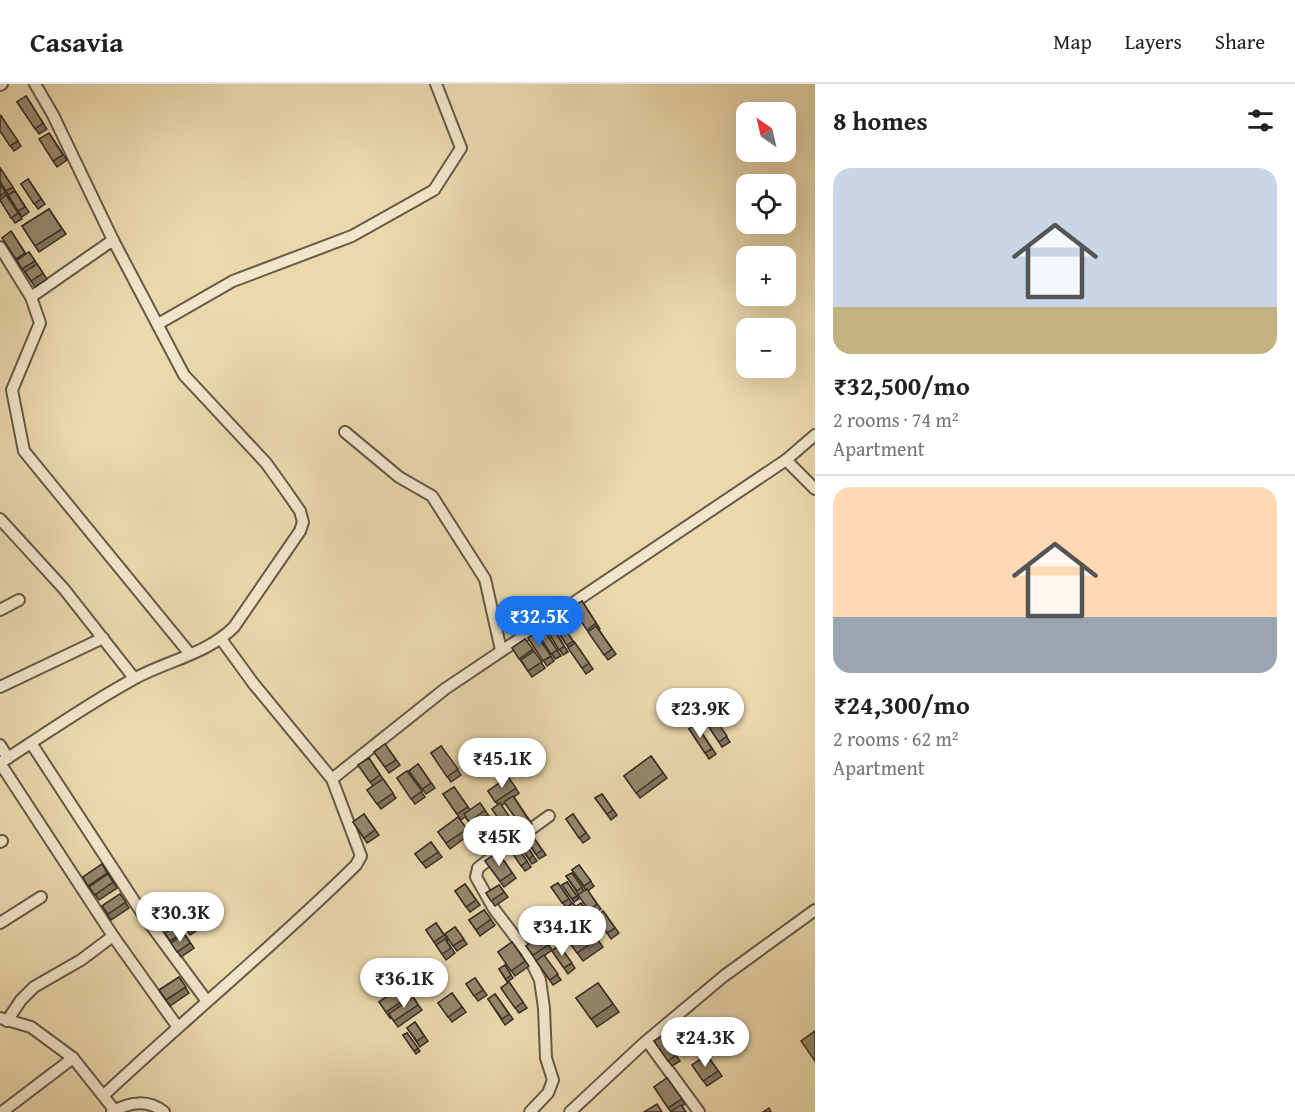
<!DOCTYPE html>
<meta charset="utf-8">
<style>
:root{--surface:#fff;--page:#f6f6f6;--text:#202124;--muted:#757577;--line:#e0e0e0;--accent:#1a73e8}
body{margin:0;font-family:"Gentium Book Plus",serif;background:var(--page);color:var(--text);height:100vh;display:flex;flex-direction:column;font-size:22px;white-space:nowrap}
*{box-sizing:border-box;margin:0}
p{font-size:20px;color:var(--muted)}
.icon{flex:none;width:33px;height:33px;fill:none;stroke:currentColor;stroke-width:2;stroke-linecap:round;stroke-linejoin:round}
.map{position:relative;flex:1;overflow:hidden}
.panel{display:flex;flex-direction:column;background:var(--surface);width:480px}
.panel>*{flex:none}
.needle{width:39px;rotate:326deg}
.tools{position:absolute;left:736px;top:18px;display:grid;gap:12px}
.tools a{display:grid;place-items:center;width:60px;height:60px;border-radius:12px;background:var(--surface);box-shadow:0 6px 24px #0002;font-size:30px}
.price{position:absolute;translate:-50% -51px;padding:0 14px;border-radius:21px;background:#fff;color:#222;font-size:20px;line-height:39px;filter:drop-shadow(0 2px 3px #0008)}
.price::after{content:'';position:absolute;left:50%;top:36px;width:18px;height:14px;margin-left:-9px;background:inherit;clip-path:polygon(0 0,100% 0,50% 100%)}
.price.active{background:var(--accent);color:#fff}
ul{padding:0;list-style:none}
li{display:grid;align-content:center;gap:12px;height:318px;padding:0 18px}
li+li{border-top:2px solid var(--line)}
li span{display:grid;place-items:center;height:186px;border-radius:18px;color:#555}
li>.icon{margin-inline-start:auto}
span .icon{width:108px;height:108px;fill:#fffc;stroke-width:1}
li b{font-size:26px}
h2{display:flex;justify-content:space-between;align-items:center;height:72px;padding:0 18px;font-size:26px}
header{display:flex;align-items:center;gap:36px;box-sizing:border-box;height:84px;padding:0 30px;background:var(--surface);border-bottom:2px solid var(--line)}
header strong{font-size:28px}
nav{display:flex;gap:33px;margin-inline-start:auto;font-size:21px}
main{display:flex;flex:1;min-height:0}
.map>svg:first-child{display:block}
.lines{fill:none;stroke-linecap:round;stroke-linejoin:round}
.minor-casing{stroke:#655a48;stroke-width:14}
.minor{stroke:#f2e6ca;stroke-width:10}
.wall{fill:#80745e;stroke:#382f26;stroke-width:1.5}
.building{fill:#95876d;stroke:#382f26;stroke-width:1.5}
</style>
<header>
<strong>Casavia</strong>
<nav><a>Map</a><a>Layers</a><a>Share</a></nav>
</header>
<main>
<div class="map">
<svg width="815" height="1028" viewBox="0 0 815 1028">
<rect width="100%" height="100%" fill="#ebd9ae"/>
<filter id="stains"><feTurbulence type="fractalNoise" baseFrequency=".00333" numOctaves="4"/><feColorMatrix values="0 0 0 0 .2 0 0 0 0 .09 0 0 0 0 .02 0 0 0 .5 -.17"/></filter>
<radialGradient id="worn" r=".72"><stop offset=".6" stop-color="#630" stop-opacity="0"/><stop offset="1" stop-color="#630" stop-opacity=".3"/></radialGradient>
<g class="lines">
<defs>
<g id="minor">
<path d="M35,0L53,31L113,156"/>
<path d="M0,1L2,0"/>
<path d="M0,163L31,213L113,156L184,291L266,379L284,404L300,427L303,438L300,447L234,543C206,571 165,577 132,596C86,621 44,651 0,679"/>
<path d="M31,213L40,239L12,306L24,367L190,570"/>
<path d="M158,240L233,197L352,152L434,106L461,64L436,0"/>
<path d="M345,348L399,393L432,412L485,495L501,566"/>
<path d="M786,376L815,405"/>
<path d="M0,435L64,505L134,594"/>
<path d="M0,526L19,516"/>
<path d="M0,603L103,554"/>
<path d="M31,659L142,829L206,916"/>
<path d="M0,661L8,674"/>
<path d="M0,679L113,852L177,942"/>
<path d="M332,695L445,605L786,376L815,351"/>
<path d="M0,758L2,757"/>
<path d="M0,839L41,813"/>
<path d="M0,934L31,943L73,974L116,1028"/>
<path d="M7,937L21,916L34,903L81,876L113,852"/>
<path d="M647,957L699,1028"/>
<path d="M104,1011C187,933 275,861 356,781L361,772L332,695L253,599L221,555"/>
<path d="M2,1028L73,974"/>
<path d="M112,1028C129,1018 148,1015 164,1028"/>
<path d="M530,1028L548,1009L553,996L546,974L544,924L540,896L526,867L494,825L476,793L478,784L487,777L549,732"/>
<path d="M570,1028L644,959L724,892L815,826"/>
</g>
</defs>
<use href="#minor" class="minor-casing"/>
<use href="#minor" class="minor"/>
</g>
<g class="wall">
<path d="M26,12L47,45L39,50L17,18Z"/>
<path d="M1,32L21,62L14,67L0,47Z"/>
<path d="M49,49L67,76L57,83L53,77Z"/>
<path d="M0,84L29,128L22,133L0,97Z"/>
<path d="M28,95L45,120L38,125L21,100Z"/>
<path d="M0,100L22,135L15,139L0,116Z"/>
<path d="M49,125L66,150L39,168L22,142Z"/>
<path d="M11,147L26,170L29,168L47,195L35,203L16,175Z"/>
<path d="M582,517L600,545L599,546L616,570L608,576L572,524Z"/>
<path d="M558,535L575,560V559L593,585L586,590L552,539Z"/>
<path d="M550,539L568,568L563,571L545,543Z"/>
<path d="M542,543L561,572L555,575L536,547Z"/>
<path d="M535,549L554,577L547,582L528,554Z"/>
<path d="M525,555L545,584L532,593L512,564Z"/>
<path d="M711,629L730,658L722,663L703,634Z"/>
<path d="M696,640L716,670L709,675L689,645Z"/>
<path d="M385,660L400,681L389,689L374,668Z"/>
<path d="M441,662L461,691L451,698L431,669Z"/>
<path d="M651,672L667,694L640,714L624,692Z"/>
<path d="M369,674L396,714L381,725L367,706L373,702L358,681Z"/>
<path d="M418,680L435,704L426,710L409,687Z"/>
<path d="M407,687L425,713L415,720L397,694Z"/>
<path d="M508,693L519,709L514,713L532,740L524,746L505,719L501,722L519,747L511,752L492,725L498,721L488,707Z"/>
<path d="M454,703L470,726L480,719L489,732L487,733L504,758L498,762L481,737L473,743L465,733L461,736L443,710Z"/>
<path d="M602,710L617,731L611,736L595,714Z"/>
<path d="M364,730L379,751L367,759L353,738Z"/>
<path d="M573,730L590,754L583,759L566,735Z"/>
<path d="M458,733L470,750L450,765L438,748Z"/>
<path d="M529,747L546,771L539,775L523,751Z"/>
<path d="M520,753L537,777L532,780L516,756Z"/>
<path d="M513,757L531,783L525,787L507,761Z"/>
<path d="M431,758L442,773L426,784L415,770Z"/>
<path d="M498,768L516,794L504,803L485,777Z"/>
<path d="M102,780L117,804L99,816L83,793Z"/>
<path d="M579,781L594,802L588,807L601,825L592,831L566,792L572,789L584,807L586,806L572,786Z"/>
<path d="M567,798L579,815L574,818L562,801Z"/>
<path d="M558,799L603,863L583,877L565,852L580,842L551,803Z"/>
<path d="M465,800L480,821L470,828L455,807Z"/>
<path d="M499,801L508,813L495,822L486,809Z"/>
<path d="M120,810L129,824L111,836L102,822Z"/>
<path d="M181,810L194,828L181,837L168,819Z"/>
<path d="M581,819L591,832L587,836L577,822Z"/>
<path d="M484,826L495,841L480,852L469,836Z"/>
<path d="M603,827L619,849L611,855L596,833Z"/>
<path d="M194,828L204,842L190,851L181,837Z"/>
<path d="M436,839L448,856L447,857L455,869L446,876L426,846Z"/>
<path d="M178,840L194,864L181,873L165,849Z"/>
<path d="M455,843L467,860L457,867L445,850Z"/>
<path d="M542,851L552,866L544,872L561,896L553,901L526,862Z"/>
<path d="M512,858L529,882L515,892L498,868Z"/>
<path d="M559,861L575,884L568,890L552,867Z"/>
<path d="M505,881L513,894L507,898L499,885Z"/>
<path d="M179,893L189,909L170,922L159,906Z"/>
<path d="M475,894L487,911L478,917L466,900Z"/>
<path d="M509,898L527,924L519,929L501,904Z"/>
<path d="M598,899L619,928L597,943L576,914Z"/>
<path d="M401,903L410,915L413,913L422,926L398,943L391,933L390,934L379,918Z"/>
<path d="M452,909L466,928L452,938L438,919Z"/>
<path d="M495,910L513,935L505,941L488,915Z"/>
<path d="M415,938L428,957L420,963L407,944Z"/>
<path d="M407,949L420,967L416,970L403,951Z"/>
<path d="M662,952L680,977L672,982L654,957Z"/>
<path d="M707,971L722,992L707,1002L692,981Z"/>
<path d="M667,994L685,1020L682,1022L686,1028H671L654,1003Z"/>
</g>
<g class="building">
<path d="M26,12L43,39L35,45L17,18Z"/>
<path d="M1,32L18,57L10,62L0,47V33Z"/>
<path d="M49,49L63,71L53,77L39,55Z"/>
<path d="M0,84L13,103L6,107L0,97Z"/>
<path d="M28,95L41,115L34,120L21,100Z"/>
<path d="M0,100L5,108L0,112Z"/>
<path d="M15,107L25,123L18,127L8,111Z"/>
<path d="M6,111L18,129L11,134L0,116Z"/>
<path d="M49,125L62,145L35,162L22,142Z"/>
<path d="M11,147L25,169L16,175L2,154Z"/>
<path d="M29,168L35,177L22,185L17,176Z"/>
<path d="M37,180L43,189L31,197L25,188Z"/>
<path d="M582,517L596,539L587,546L572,524Z"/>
<path d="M558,535L573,557L567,561L552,539Z"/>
<path d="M550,539L564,562L559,566L545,543Z"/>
<path d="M596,542L612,565L604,571L588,548Z"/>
<path d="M542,543L557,566L551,570L536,547Z"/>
<path d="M535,549L551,572L543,577L528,554Z"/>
<path d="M525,555L533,565L519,575L512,564Z"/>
<path d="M575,559L589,579L582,584L568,564Z"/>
<path d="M534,567L542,578L528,587L521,576Z"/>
<path d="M711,629L727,652L719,658L703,634Z"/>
<path d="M696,640L712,665L705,669L689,645Z"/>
<path d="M385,660L396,676L385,683L374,668Z"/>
<path d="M441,662L458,685L447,693L431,669Z"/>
<path d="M651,672L663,689L636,709L624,692Z"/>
<path d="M369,674L380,691L370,698L358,681Z"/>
<path d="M418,680L431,699L422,705L409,687Z"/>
<path d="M407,687L422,707L411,715L397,694Z"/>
<path d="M508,693L516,704L495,718L488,707Z"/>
<path d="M383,695L393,709L377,720L367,706Z"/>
<path d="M454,703L468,723L457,730L443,710Z"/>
<path d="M602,710L613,726L607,730L595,714Z"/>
<path d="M513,712L528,735L520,740L504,718Z"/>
<path d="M480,719L485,726L469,738L464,730Z"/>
<path d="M500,719L515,741L507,747L492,725Z"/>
<path d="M364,730L375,746L364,754L353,738Z"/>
<path d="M573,730L586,749L579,754L566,735Z"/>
<path d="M486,732L500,753L494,757L480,736Z"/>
<path d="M458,733L467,745L446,759L438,748Z"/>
<path d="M529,747L542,766L536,770L523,751Z"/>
<path d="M520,753L533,771L529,775L516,756Z"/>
<path d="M513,757L527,777L521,782L507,761Z"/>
<path d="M431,758L438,768L422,779L415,770Z"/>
<path d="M498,768L512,789L500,797L485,777Z"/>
<path d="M102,780L107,789L88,802L83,793Z"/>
<path d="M579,781L591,797L584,802L572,786Z"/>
<path d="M572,789L582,803L577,807L566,792Z"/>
<path d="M108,790L113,798L95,811L89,803Z"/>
<path d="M567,798L577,812L572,815L562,801Z"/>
<path d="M558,799L569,815L562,819L551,803Z"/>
<path d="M465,800L476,816L466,823L455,807Z"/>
<path d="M499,801L504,808L491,817L486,809Z"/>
<path d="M587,805L597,820L589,826L578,811Z"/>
<path d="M120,810L126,818L108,830L102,822Z"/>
<path d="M181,810L190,823L177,832L168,819Z"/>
<path d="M573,819L584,834L578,839L567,823Z"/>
<path d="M581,819L589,830L585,833L577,822Z"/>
<path d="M484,826L491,835L476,846L469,836Z"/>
<path d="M603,827L615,844L607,849L596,833Z"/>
<path d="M194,828L200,836L186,846L181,837Z"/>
<path d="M586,838L597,855L577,869L565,852Z"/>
<path d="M436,839L444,851L434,858L426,846Z"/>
<path d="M178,840L184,848L170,857L165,849Z"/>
<path d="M455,843L464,855L453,862L445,850Z"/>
<path d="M184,850L190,859L177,868L171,859Z"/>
<path d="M542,851L548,861L533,871L526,862Z"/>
<path d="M445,855L451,864L442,870L436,861Z"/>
<path d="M512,858L525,877L511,887L498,868Z"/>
<path d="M559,861L572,879L564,884L552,867Z"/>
<path d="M544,871L558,890L550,896L536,877Z"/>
<path d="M505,881L511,891L506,895L499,885Z"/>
<path d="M179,893L186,903L166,916L159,906Z"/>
<path d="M475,894L483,906L474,912L466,900Z"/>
<path d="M509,898L523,918L515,924L501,904Z"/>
<path d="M598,899L613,920L591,935L576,914Z"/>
<path d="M401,903L408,913L386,928L379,918Z"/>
<path d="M452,909L462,923L448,933L438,919Z"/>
<path d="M495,910L509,930L502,935L488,915Z"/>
<path d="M413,913L418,921L394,937L389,930Z"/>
<path d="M415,938L424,952L417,957L407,944Z"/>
<path d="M815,947V977L801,957Z"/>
<path d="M407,949L418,964L414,967L403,951Z"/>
<path d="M662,952L676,971L668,977L654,957Z"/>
<path d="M707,971L718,987L703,997L692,981Z"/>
<path d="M667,994L682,1015L668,1024L654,1003Z"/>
<path d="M657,1020L662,1028H644Z"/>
<path d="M681,1021L686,1028H672V1027Z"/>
<path d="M769,1024L771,1028H763Z"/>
</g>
<rect width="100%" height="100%" filter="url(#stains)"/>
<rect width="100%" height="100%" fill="url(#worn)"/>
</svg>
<div class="tools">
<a><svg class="needle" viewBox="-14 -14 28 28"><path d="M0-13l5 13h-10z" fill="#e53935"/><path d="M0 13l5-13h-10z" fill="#757577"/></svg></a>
<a><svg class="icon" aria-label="locate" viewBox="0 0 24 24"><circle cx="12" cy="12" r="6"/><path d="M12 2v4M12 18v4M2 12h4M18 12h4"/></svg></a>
<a>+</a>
<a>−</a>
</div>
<b class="price active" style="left:539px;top:563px">₹32.5K</b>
<b class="price" style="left:700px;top:655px">₹23.9K</b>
<b class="price" style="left:502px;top:705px">₹45.1K</b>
<b class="price" style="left:499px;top:783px">₹45K</b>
<b class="price" style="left:180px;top:859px">₹30.3K</b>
<b class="price" style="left:562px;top:873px">₹34.1K</b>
<b class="price" style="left:404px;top:925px">₹36.1K</b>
<b class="price" style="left:705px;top:984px">₹24.3K</b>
</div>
<section class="panel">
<h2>8 homes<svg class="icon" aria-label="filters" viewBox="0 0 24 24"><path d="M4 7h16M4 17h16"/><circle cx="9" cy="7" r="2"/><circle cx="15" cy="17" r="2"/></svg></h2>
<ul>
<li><span style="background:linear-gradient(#c9d6e8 75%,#c2b280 0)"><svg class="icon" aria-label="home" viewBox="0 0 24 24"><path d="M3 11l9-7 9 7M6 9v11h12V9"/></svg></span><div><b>₹32,500/mo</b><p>2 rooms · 74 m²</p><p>Apartment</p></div></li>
<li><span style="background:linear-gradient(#ffd9b3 70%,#9aa5b1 0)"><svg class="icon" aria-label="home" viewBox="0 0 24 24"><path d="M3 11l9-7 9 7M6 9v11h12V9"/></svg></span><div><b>₹24,300/mo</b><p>2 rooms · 62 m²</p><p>Apartment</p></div></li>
</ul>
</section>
</main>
